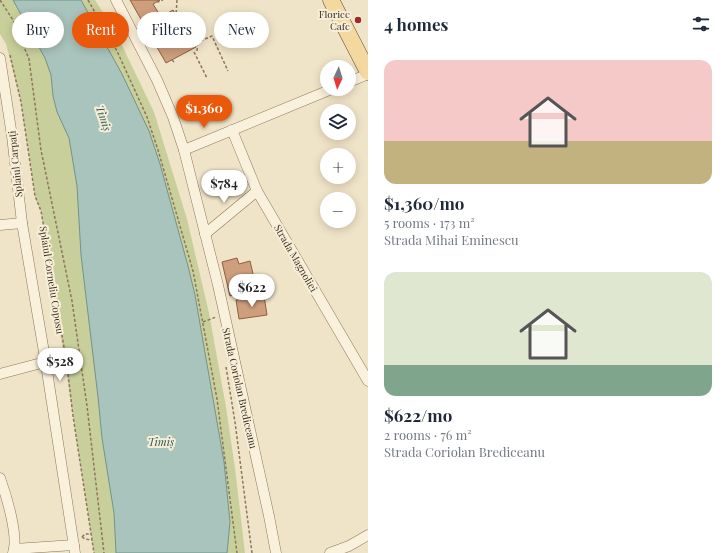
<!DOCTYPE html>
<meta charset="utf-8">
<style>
:root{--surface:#fff;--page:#f2f2f3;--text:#1f2937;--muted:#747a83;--accent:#ea580c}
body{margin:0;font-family:"Playfair Display",serif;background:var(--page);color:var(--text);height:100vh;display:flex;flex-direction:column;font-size:15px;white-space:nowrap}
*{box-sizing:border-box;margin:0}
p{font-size:13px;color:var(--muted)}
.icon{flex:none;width:22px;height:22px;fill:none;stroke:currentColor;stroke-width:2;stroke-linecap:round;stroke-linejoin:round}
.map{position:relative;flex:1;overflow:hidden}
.drawer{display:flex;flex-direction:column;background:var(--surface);width:360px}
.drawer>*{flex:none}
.banner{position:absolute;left:12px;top:12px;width:296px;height:36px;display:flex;gap:8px}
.needle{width:26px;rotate:184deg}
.tools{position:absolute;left:320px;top:60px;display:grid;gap:8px}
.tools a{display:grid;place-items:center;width:36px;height:36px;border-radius:50%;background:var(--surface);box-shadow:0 2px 10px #0003;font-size:20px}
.price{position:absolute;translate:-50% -34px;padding:0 9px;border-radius:14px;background:#fff;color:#222;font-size:13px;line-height:26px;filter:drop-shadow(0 1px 2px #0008)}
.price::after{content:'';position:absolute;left:50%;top:24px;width:12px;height:9px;margin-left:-6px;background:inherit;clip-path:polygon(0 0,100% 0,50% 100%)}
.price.current{background:var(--accent);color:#fff}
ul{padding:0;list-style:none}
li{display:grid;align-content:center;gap:8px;height:212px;padding:0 16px}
li span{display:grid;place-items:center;height:124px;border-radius:12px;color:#555}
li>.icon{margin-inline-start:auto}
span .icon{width:72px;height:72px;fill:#fffc;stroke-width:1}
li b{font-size:17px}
h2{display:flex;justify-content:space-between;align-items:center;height:48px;padding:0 16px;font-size:17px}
.pill{padding:0 14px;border-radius:18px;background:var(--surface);box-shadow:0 2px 10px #0003;font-size:14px;line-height:36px}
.pill.current{background:var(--accent);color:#fff}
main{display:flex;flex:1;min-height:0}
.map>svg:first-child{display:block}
.green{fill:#c9cf9b}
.water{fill:#a9c4bc;stroke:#6f938a}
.building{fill:#cf9f7d;stroke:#8d5f41}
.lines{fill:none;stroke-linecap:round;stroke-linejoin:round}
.street-casing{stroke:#8d765c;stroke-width:11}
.primary-casing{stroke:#5b4430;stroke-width:17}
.path{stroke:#8d765c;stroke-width:1.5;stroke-dasharray:3 2;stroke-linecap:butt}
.street{stroke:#faf1dc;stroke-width:10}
.primary{stroke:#f3d9a0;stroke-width:16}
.poi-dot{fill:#9e2a2b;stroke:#f7eed8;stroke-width:1.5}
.labels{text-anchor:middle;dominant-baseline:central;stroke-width:4;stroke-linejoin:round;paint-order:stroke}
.poi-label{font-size:10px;fill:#3d2e20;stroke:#f7eed8;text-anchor:end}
.street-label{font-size:10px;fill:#3d2e20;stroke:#f7eed8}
.water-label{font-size:11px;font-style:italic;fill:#2f5d5a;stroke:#f7eed8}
</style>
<main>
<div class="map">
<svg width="368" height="553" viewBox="0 0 368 553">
<rect width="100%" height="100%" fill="#f0e4c8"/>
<g class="green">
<path d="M0,0H13L45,58L51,75L53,96L57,112L69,138L77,186L81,255L98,397L102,438L114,513L116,553H94L50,266L41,211L35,196L21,102L6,44L0,34Z"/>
<path d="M81,0H95L117,35L154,112L187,219L209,313L226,407L235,468L245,553H227L230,522L224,461L195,295L188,266L160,164L149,131L122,74Z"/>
</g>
<path class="water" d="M13,0H81L122,74L149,131L160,164L188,266L195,295L224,462L230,522L227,553H116L114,513L102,438L98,397L81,255L77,186L69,138L57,112L53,96L51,75L45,58Z"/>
<g class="building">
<path d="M130,0H160L153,4L161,17L173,10L179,20L164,29L172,44L189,34L196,47L166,63Z"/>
<path d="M237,258L239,264L250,261L255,282L243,284L245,292L230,296L222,262Z"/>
<path d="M264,296L267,315L239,319L236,300Z"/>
</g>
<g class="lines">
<defs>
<g id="street">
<path d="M116,0L157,80L173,117L184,150L218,285L269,516L276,553"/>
<path d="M0,58L12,136L22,223L45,358L75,553"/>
<path d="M349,82L368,74"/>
<path d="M232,130L257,191L368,381"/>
<path d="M184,150L332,89"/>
<path d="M0,225L22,223"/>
<path d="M205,234L257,191"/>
<path d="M0,374L45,362"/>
<path d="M0,478C6,495 19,536 13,553"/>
<path d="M14,549L74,545"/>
<path d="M330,553L349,546L368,535"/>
</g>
<path id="primary" d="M331,0L368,72"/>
</defs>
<use href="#street" class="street-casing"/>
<use href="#primary" class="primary-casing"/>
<g class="path">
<path d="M0,0L13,20L29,59L41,150L72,301L87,406L104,553"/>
<path d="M88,0L117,51L147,117L158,150L193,271L217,399L237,553"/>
<path d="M177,0L176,15C183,24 199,38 197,51"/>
<path d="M157,1L158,2L163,0"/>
<path d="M196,43L212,36L228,71"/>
<path d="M194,52L207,78"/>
<path d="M10,55L21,102L35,196L41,211L51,269L67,365L73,416L94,553"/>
<path d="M172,60L174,62"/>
<path d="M203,322L216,317"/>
<path d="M55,357L65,358"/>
<path d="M226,367L235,422L252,553"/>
<path d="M82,537L85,539L92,540"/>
<path d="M82,537L85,534H91"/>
</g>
<use href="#street" class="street"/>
<use href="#primary" class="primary"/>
</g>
<circle class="poi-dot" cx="358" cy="20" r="4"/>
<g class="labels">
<g class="poi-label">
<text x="350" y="14">Florice<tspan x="350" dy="12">Cafe</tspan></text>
</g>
<g class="street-label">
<text transform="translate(15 164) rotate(-96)">Splaiul Carpați</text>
<text transform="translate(296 258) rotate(60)">Strada Magnoliei</text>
<text transform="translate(52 280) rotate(81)">Splaiul Corneliu Coposu</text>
<text transform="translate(240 388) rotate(77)">Strada Coriolan Brediceanu</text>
</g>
<g class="water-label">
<text transform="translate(104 118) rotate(71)">Timiș</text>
<text x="161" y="441">Timiș</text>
</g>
</g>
</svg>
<div class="tools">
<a><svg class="needle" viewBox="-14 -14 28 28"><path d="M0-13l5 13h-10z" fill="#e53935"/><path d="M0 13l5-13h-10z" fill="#747a83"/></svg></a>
<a><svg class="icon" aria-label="layers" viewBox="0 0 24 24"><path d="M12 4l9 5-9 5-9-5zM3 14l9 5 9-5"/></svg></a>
<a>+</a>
<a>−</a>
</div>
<b class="price current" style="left:204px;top:129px">$1,360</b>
<b class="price" style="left:224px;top:204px">$784</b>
<b class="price" style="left:252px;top:308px">$622</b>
<b class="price" style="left:60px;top:382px">$528</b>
<div class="banner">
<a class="pill">Buy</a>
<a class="pill current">Rent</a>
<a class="pill">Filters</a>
<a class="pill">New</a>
</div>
</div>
<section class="drawer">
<h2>4 homes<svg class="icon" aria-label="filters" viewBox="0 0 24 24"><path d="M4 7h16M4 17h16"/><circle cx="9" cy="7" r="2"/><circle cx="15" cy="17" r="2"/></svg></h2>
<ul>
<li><span style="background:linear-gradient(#f6c9c9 65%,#c2b280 0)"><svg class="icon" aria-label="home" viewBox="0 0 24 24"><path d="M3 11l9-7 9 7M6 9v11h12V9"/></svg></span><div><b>$1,360/mo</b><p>5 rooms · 173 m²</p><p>Strada Mihai Eminescu</p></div></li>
<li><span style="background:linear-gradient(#dfe7d0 75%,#7fa58c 0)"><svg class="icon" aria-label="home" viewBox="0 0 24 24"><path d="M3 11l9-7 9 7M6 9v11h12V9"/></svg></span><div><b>$622/mo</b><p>2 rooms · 76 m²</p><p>Strada Coriolan Brediceanu</p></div></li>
</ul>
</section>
</main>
